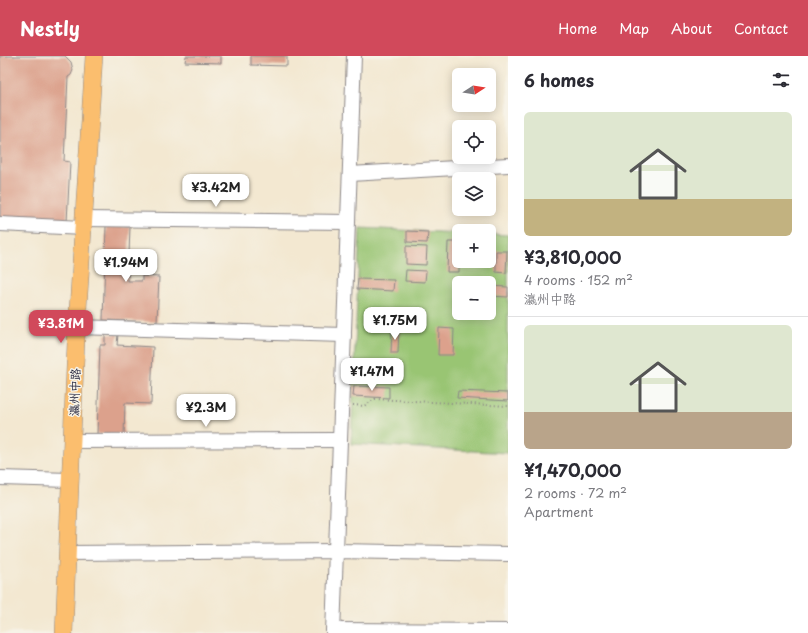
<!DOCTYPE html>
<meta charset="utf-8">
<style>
:root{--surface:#fff;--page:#f7f7f7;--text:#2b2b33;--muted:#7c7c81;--line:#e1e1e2;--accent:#d1495b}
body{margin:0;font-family:"Playpen Sans","LXGW WenKai TC",sans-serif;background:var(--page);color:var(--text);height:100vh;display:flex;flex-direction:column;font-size:15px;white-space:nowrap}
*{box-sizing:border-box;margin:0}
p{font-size:13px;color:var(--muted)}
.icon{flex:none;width:22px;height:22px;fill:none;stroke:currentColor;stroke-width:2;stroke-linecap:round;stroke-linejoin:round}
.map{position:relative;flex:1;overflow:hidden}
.details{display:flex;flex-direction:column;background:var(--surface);width:300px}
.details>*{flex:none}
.needle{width:26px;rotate:78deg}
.controls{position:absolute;left:452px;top:12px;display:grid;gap:8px}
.controls a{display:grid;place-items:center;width:44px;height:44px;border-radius:6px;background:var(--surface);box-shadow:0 2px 10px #0003;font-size:20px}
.price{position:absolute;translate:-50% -34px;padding:0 9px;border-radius:8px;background:#fff;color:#222;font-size:13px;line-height:26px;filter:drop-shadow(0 1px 2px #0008)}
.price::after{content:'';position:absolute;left:50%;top:24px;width:12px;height:9px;margin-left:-6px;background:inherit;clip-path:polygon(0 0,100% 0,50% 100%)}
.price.selected{background:var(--accent);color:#fff}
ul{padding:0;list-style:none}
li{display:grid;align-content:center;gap:8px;height:212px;padding:0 16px}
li+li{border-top:1px solid var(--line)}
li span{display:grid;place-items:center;height:124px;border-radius:6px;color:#555}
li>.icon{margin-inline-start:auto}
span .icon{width:72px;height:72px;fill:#fffc;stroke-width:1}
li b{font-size:17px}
h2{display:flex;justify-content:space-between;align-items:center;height:48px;padding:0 16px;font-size:17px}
header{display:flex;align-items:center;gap:24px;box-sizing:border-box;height:56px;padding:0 20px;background:var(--accent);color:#fff}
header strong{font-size:19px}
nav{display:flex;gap:22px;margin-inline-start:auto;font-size:14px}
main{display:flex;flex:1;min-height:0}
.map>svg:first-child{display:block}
.green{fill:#99c573;stroke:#5e7457;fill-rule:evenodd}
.building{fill:#dca18c}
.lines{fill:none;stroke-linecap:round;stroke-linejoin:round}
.minor-casing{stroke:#8a8586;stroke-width:16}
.major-casing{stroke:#8a8586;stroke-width:18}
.path{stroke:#8a8586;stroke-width:2;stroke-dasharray:1 3;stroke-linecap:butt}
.minor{stroke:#fff;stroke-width:14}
.major{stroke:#fbbe6e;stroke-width:17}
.labels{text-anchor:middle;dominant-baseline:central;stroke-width:3;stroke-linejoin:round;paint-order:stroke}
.street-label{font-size:12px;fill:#22223b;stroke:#f7f3e8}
</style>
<header>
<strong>Nestly</strong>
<nav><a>Home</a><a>Map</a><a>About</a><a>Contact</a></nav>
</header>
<main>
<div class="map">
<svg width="508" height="577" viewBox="0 0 508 577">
<rect width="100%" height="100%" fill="#f7f3e8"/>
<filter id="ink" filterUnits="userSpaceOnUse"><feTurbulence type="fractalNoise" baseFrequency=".025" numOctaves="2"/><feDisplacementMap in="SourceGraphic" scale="8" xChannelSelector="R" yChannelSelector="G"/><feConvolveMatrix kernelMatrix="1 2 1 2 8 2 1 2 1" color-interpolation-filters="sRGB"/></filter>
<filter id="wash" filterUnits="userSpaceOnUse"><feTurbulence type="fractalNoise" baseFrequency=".012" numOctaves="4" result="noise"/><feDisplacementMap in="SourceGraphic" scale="16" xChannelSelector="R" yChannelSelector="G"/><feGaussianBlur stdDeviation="0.9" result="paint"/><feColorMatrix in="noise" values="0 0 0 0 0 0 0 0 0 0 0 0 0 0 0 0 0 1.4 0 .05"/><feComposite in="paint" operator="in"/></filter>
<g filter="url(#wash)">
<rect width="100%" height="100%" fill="#f3e8d1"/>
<path class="green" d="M360,172L459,177V205H489V178L508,179V397L351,388ZM459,227H489V257H459Z"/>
<g id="blocks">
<g class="building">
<path d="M0,0H65L71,6L73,14L71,19L68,21L64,105L70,106L67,166L0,162Z"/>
<path d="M186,0H221V7L185,6Z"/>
<path d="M251,0H287V10L251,9Z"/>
<path d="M106,170L130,171L128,225H142V220L159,221L157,266L103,264Z"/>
<path d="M407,175L428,176L427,187L407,186Z"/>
<path d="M448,186H459V216H447Z"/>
<path d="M406,190L427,191L426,209L406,208Z"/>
<path d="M496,195H507L506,217L496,216Z"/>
<path d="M406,214L426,215L425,226L405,225Z"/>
<path d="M358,223L394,224L393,235L357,233Z"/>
<path d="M489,230L508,231V241L489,240Z"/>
<path d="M392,272L399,273L398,297H391Z"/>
<path d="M439,272L454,273L453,299H438Z"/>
<path d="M105,278H118L117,289L153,291L151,348L125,347L124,379L97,378L100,289H105Z"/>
<path d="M354,330L389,331V342L353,340Z"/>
<path d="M458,335L508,337V345L457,342Z"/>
</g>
</g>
</g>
<g filter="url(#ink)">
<use href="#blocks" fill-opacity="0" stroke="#8a8586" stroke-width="1"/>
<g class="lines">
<defs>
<g id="minor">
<path d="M350,118L508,109"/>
<path d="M84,163L348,166"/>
<path d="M0,168L83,172"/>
<path d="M77,271L344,279"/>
<path d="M72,385L340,384"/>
<path d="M0,422L70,424"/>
<path d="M67,497L336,495L508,498"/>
<path d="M333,574L508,575"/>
<path d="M333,577L354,0"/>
</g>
<path id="major" d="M64,577L76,285L94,0"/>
</defs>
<use href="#minor" class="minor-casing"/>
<use href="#major" class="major-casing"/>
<path class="path" d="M353,349L364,350L375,343L508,350"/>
<use href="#minor" class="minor"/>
<use href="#major" class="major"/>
</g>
</g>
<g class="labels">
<g class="street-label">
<text transform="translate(74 336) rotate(-88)">瀛州中路</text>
</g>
</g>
</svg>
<div class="controls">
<a><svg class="needle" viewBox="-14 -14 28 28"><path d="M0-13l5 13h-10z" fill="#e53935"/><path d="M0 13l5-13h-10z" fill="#7c7c81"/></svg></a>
<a><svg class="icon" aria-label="locate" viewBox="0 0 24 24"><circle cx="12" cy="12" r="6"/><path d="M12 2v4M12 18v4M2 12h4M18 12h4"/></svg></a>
<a><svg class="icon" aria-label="layers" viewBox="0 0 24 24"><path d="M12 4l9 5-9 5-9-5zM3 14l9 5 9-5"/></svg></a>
<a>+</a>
<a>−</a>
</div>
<b class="price" style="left:216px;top:152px">¥3.42M</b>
<b class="price" style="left:126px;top:227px">¥1.94M</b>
<b class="price" style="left:395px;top:285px">¥1.75M</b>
<b class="price selected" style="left:61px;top:288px">¥3.81M</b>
<b class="price" style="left:372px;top:336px">¥1.47M</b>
<b class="price" style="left:206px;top:372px">¥2.3M</b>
</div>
<section class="details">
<h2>6 homes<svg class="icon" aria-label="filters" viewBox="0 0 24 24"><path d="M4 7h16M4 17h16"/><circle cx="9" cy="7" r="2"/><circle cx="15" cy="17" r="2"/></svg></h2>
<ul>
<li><span style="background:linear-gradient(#dfe7d0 70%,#c2b280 0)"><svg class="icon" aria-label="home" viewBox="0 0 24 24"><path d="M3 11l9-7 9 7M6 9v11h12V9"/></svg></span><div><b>¥3,810,000</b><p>4 rooms · 152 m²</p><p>瀛州中路</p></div></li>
<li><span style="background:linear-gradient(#dfe7d0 70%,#b9a48a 0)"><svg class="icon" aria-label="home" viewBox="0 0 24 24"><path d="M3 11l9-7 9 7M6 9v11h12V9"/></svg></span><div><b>¥1,470,000</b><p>2 rooms · 72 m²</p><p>Apartment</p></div></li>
</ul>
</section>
</main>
